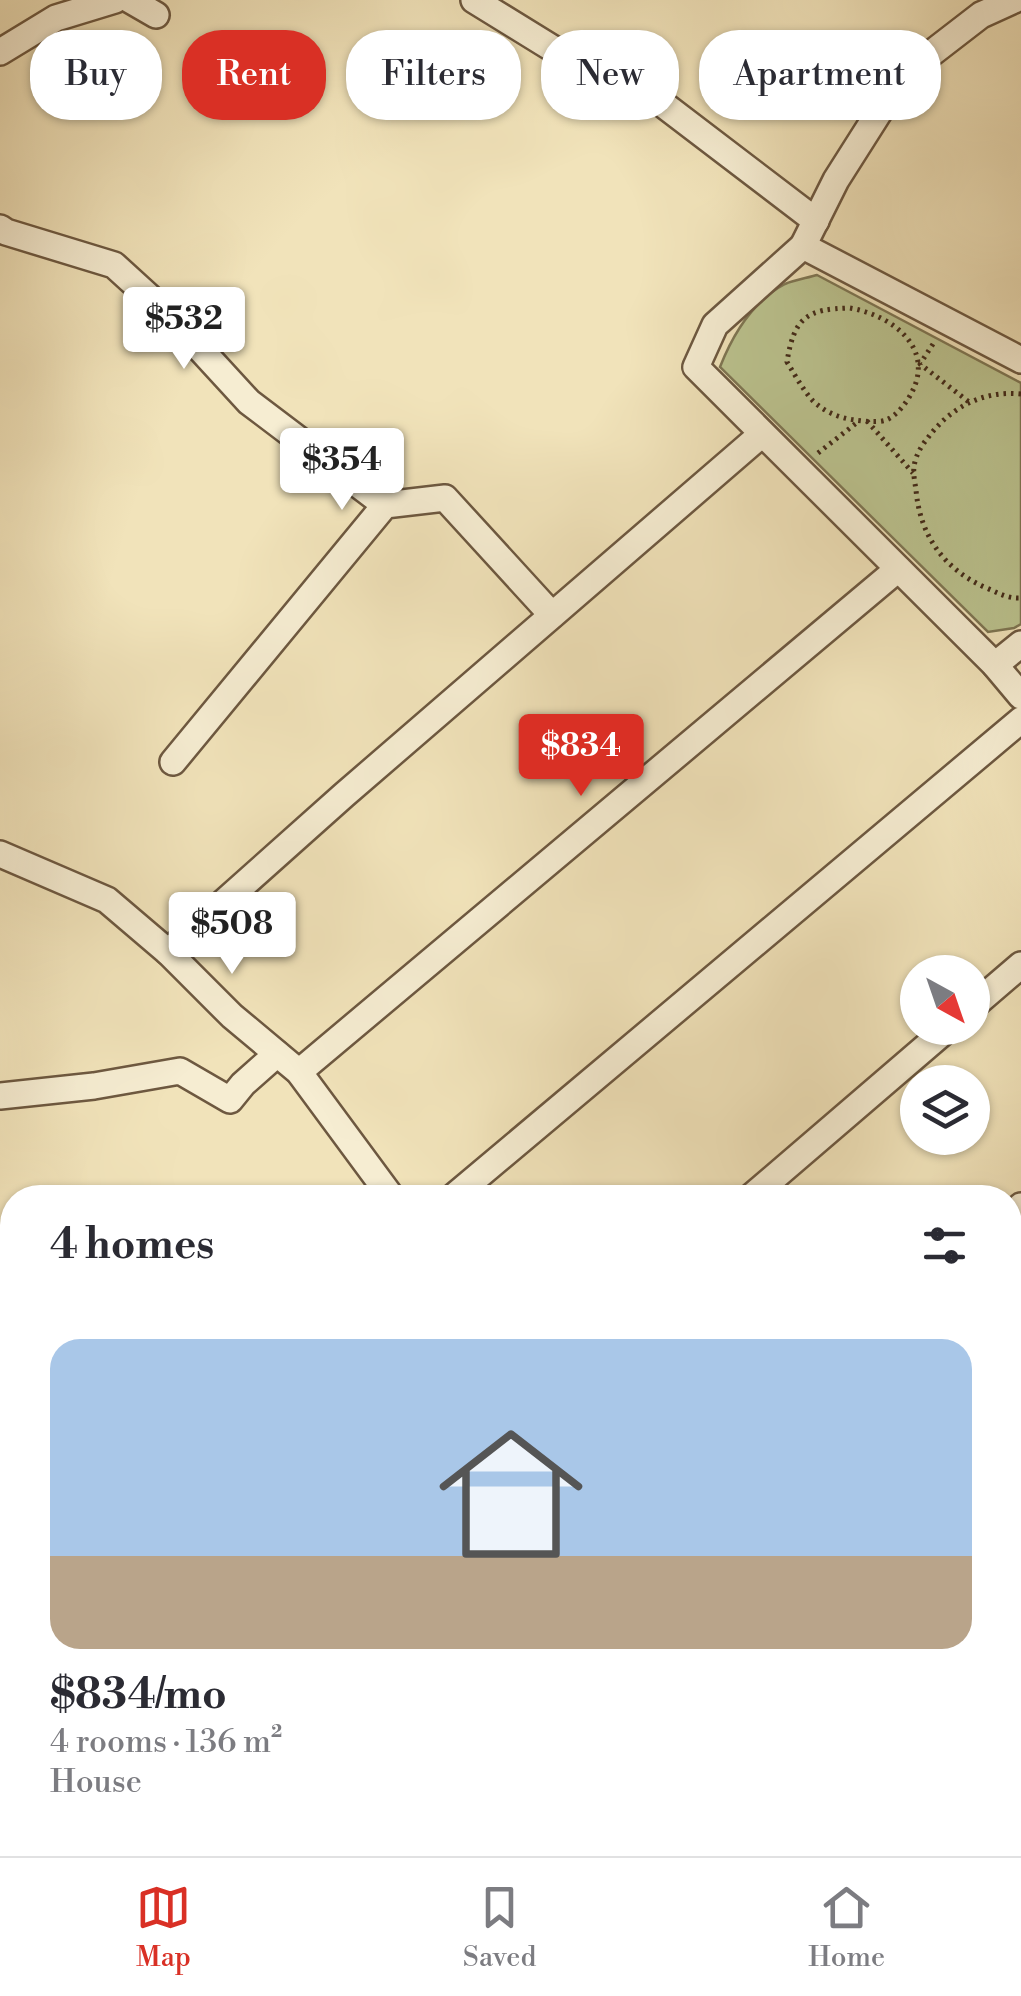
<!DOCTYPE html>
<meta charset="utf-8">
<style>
:root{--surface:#fff;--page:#f7f7f7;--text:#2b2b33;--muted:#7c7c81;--line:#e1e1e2;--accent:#d93025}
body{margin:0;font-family:"Libre Bodoni",serif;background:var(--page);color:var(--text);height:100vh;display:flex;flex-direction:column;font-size:38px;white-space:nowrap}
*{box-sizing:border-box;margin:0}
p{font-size:32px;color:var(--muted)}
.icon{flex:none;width:55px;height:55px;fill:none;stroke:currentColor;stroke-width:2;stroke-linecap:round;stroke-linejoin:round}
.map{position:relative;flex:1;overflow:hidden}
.side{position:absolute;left:0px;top:1185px;width:1022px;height:672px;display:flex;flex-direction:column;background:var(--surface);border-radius:40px 40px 0 0;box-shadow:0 2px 8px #0004}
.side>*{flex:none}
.top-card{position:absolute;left:30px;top:30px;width:962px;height:90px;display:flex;gap:20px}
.needle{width:65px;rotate:140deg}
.buttons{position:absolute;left:900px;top:955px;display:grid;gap:20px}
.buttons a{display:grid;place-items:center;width:90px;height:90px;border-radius:50%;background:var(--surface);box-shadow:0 2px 8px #0004;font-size:50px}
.price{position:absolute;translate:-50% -85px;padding:0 22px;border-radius:10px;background:#fff;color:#222;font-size:32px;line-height:65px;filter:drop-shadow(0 2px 5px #0008)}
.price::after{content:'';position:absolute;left:50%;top:60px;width:30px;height:22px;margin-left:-15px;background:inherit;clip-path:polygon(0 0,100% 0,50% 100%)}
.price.active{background:var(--accent);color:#fff}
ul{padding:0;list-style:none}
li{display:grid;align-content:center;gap:20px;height:530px;padding:0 50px}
li span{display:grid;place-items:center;height:310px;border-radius:30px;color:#555}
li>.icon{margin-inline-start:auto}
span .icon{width:180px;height:180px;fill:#fffc;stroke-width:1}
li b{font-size:42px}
h2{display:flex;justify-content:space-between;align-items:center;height:120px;padding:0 50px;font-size:42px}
.tag{padding:0 35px;border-radius:40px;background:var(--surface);box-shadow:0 2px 8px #0004;font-size:35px;line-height:90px}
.tag.active{background:var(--accent);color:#fff}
.dock{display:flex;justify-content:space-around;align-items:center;height:140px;border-top:2px solid var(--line);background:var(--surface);font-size:28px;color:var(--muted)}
.dock a{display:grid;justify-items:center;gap:5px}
.dock .active{color:var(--accent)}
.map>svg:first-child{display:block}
.green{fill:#bbc38f;stroke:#7e7653;stroke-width:2.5}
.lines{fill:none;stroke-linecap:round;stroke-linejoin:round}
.minor-casing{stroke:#6d5840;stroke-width:30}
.path{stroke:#412917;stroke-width:5;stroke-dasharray:2.5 5;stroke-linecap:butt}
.minor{stroke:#f6edd2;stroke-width:25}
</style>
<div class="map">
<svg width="1021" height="1856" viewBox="0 0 1021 1856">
<rect width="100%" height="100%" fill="#f1e3ba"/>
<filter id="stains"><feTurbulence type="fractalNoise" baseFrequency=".002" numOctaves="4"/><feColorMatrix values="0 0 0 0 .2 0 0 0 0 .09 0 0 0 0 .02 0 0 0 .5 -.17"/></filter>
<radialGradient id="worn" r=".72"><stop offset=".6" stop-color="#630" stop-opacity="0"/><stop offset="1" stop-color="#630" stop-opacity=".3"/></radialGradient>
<g class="green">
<path d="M817,275L1021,383V624L1014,628L988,632L720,367C733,334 753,301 785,284C794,280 807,278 817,275Z"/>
<path d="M1021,1668V1856H902L903,1845H1010V1676Z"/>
</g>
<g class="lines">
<defs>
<g id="minor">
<path d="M130,0L156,15"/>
<path d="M474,0L628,95L660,102L816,221"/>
<path d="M1014,0L981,15L902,76L836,180L803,246L1021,360"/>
<path d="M0,52L56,18L115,0"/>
<path d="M0,228L6,232L114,265L170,316L249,402L385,505"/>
<path d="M803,246L715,325L696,367L995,665L1021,696"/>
<path d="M995,665L1021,644"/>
<path d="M173,762L385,505L445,498L552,615"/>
<path d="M0,854L107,900L168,952L232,1016L299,1072L392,1198"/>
<path d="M168,952L344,795L762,434"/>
<path d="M972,1007L1021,965"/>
<path d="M299,1072L898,569"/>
<path d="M0,1096L94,1086L180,1071L230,1100L243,1084L277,1054"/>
<path d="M452,1198L1021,720"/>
<path d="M750,1198L948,1028"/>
<path d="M1010,1216L1021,1206"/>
<path d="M1010,1463L1021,1454"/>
<path d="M0,1656L12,1662"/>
<path d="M1010,1676L1021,1668"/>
<path d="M0,1777L12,1789"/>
<path d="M912,1845L913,1856"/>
<path d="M28,1856L43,1845"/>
<path d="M873,1856L875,1845"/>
</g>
</defs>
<use href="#minor" class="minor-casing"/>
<g class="path">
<path d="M850,308C891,315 935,347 912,392C907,402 897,416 886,420C878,423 863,421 855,420C839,418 825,412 813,401C803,390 795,375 787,362C794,317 807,309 850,308Z"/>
<path d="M933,344L920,364L969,402"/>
<path d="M1021,394C983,390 949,408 927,439C921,446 915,457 914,467C913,474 915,483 916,490C920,535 943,568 984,587C997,592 1007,599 1021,598"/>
<path d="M867,421L913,473"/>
<path d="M818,453L859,421"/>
</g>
<use href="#minor" class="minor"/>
</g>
<rect width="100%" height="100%" filter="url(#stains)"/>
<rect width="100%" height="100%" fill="url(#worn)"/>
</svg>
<div class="buttons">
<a><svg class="needle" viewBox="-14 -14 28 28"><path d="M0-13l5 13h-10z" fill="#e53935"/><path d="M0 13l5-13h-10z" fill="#7c7c81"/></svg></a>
<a><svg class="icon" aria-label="layers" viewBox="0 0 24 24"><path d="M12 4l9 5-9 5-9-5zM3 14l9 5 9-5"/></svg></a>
</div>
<b class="price" style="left:184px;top:372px">$532</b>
<b class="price" style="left:342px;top:513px">$354</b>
<b class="price active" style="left:581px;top:799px">$834</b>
<b class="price" style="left:232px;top:977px">$508</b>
<div class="top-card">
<a class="tag">Buy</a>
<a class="tag active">Rent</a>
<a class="tag">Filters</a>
<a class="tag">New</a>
<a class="tag">Apartment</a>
</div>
<section class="side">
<h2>4 homes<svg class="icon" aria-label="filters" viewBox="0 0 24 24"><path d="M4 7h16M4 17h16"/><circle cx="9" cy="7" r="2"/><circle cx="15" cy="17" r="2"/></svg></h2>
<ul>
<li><span style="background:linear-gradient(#a9c7e8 70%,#b9a48a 0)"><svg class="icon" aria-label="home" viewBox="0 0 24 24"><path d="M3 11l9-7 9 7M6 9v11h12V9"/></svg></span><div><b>$834/mo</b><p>4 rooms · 136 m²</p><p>House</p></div></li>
</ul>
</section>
</div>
<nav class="dock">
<a class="active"><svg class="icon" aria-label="map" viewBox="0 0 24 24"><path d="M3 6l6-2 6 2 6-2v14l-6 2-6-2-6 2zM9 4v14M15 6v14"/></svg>Map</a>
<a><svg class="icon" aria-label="saved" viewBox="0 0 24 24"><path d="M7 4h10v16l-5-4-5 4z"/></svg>Saved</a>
<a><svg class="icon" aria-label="home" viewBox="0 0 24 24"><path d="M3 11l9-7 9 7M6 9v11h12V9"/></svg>Home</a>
</nav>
